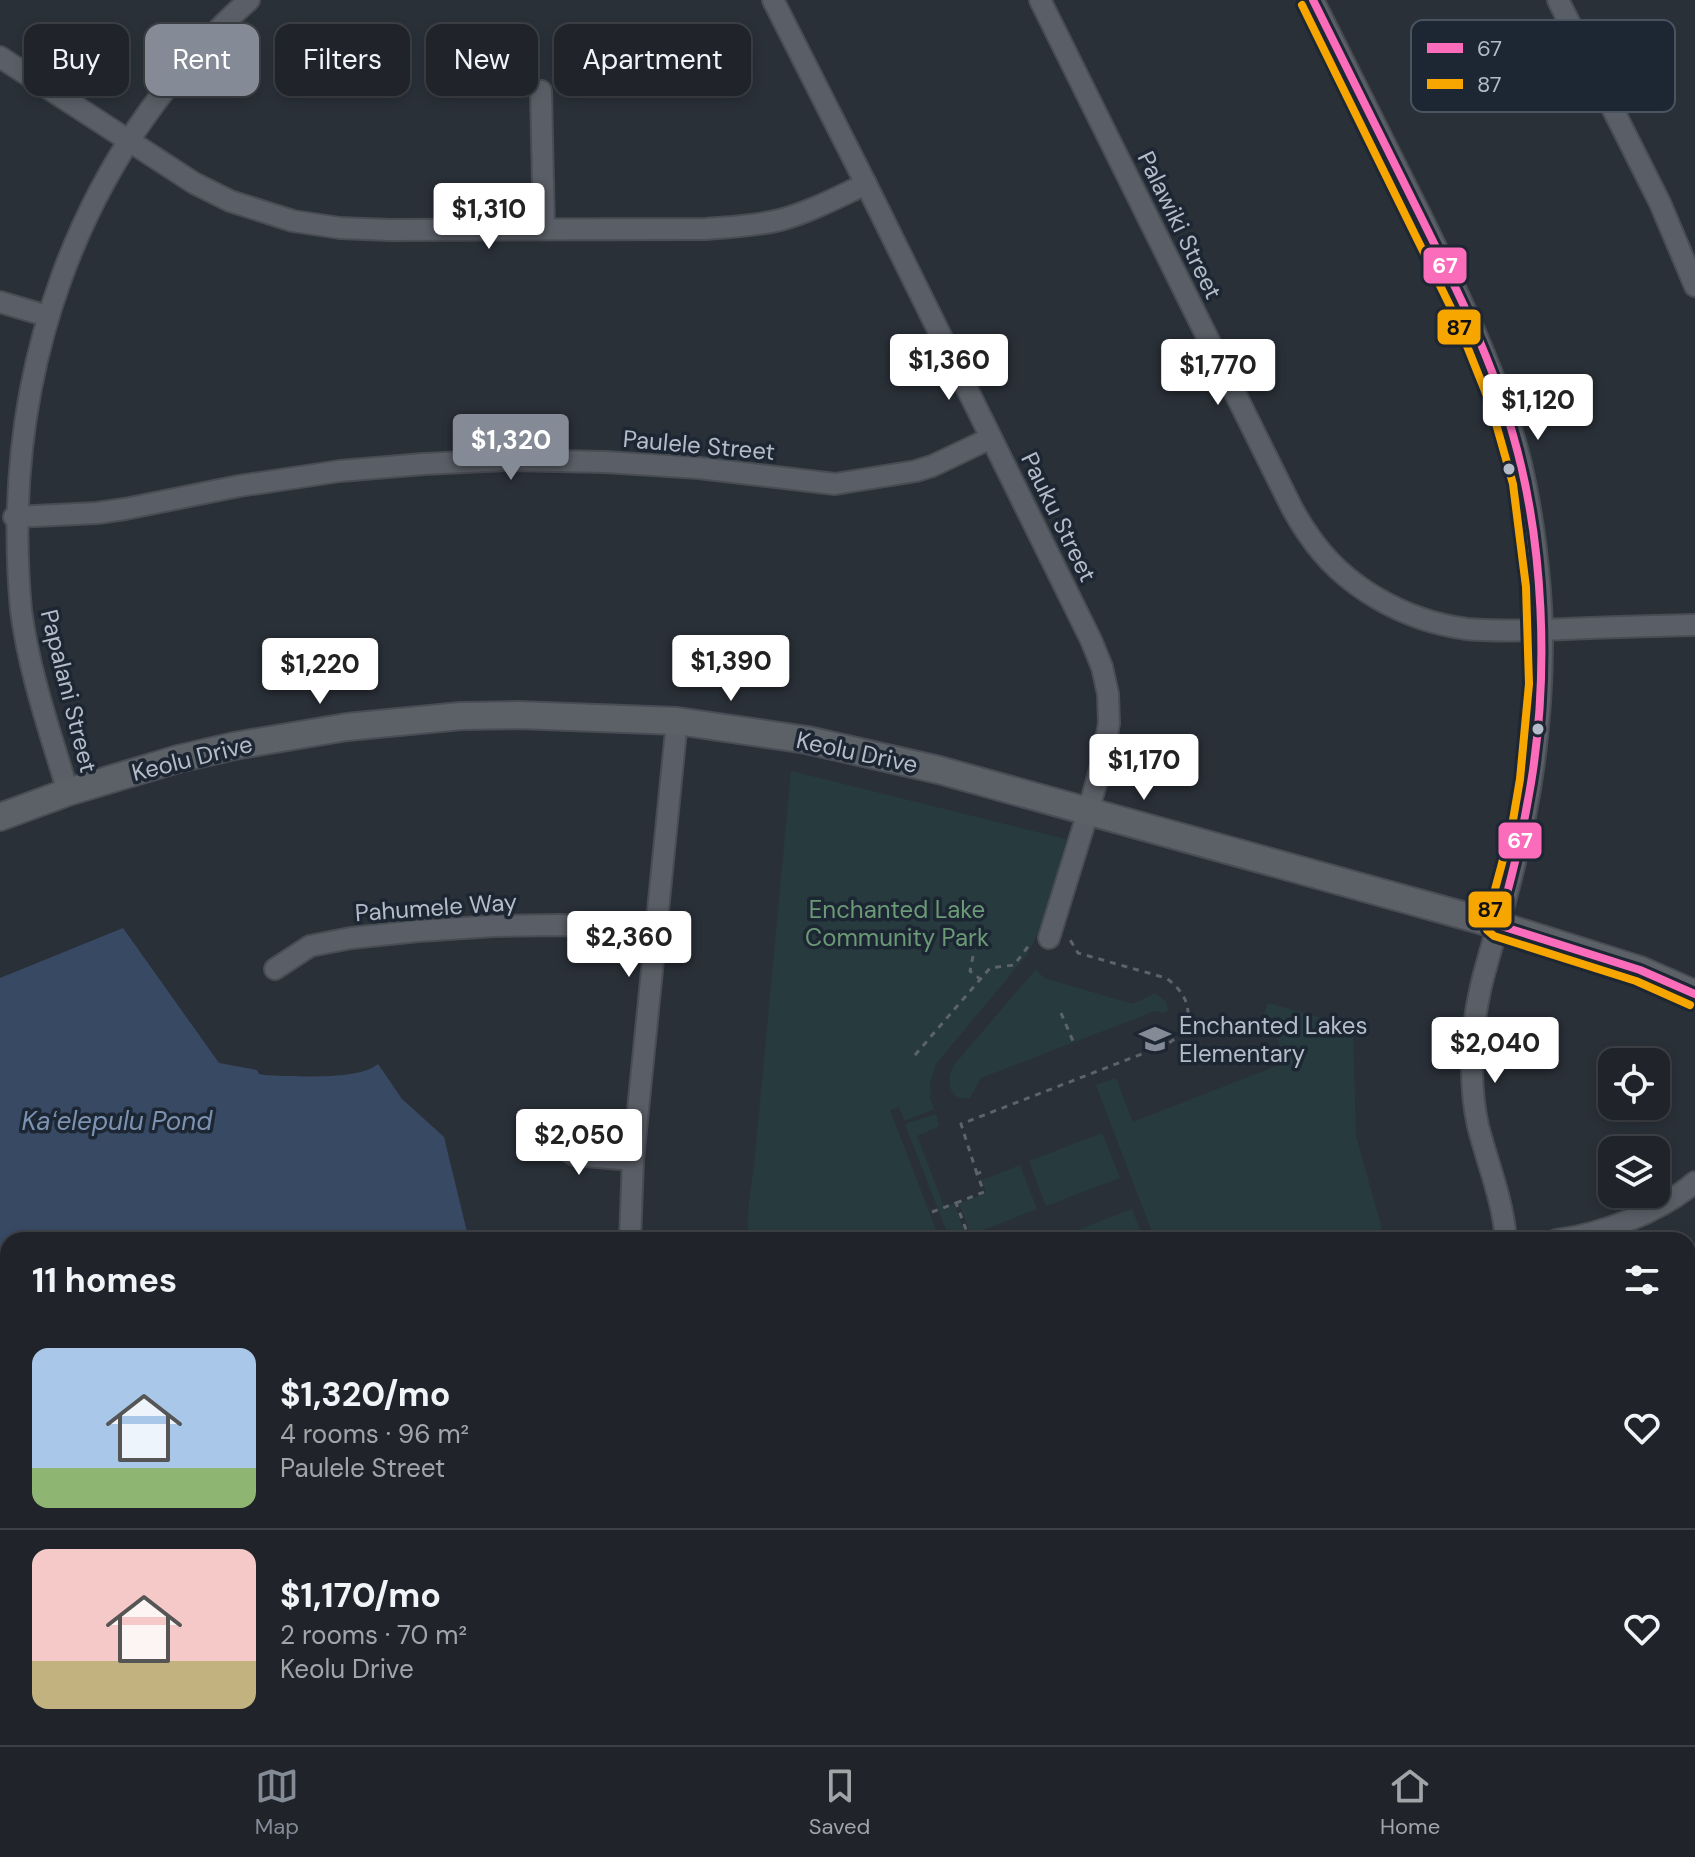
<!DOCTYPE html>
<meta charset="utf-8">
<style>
:root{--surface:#20242a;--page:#2d3036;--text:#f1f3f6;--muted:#a2a4a8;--line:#3d4147;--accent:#848b96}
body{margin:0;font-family:"DM Sans",sans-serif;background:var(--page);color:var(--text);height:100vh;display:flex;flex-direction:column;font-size:30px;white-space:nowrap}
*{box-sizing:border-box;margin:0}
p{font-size:26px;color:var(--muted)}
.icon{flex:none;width:44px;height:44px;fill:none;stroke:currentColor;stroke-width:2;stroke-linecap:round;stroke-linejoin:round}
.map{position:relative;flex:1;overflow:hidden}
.panel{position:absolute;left:0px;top:1232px;width:1696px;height:514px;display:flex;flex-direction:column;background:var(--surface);border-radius:24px 24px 0 0;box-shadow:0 4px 12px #0003,0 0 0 2px var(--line)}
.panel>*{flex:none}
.hud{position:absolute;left:24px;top:24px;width:800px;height:72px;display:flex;gap:16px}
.fabs{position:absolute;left:1598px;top:1048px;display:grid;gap:16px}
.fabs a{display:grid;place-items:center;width:72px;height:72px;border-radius:16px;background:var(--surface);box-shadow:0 4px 12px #0003,0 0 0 2px var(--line);font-size:40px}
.price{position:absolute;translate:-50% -68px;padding:0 18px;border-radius:8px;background:#fff;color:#222;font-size:26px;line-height:52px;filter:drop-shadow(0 2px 4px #0008)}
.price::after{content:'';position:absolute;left:50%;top:48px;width:24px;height:18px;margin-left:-12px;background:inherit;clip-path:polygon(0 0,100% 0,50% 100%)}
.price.active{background:var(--accent);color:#fff}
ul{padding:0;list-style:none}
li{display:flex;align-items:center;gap:24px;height:200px;padding:0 32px}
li+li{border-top:2px solid var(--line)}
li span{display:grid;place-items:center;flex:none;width:224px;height:160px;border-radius:16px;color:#555}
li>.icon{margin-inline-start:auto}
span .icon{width:96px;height:96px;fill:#fffc;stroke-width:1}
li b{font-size:34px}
h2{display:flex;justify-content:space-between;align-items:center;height:96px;padding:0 32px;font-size:34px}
.chip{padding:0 28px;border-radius:16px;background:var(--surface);box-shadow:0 4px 12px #0003,0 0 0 2px var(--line);font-size:28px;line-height:72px}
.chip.active{background:var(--accent);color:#fff}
.dock{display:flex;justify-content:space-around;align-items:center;height:112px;border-top:2px solid var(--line);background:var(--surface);font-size:22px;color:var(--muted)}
.dock a{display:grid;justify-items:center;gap:4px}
.dock .active{color:var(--accent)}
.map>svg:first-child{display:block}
.green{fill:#273a3e}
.water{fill:#384963}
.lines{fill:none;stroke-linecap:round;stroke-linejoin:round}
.stream{stroke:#384963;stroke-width:5}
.minor-casing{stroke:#484c53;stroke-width:24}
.major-casing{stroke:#484c55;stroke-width:30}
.path{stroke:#5d636a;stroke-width:3;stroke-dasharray:6 6;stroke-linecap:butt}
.minor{stroke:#5a5e66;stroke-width:20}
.major{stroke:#5c6168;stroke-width:26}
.bus-1-casing{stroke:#1d2633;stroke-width:14}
.bus-2-casing{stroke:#1d2633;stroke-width:14}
.bus-1{stroke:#fb6dba;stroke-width:8}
.bus-2{stroke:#f7a600;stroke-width:8}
.bus-dot{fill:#b4bcc9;stroke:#1d2633;stroke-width:3}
.labels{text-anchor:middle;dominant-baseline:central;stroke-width:7;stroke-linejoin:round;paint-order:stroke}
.street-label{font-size:24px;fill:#b4bcc9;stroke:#1d2633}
.park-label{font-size:24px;fill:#6b9a76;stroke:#1d2633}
.poi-label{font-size:24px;fill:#b4bcc9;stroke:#1d2633;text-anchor:start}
.water-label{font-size:26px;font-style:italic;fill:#7c92b1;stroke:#1d2633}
.key{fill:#1d2633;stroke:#4a5360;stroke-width:2}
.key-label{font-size:22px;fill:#b4bcc9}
.line-badge{stroke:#1d2633;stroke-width:3}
.badge-label{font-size:22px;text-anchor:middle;font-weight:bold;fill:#fff}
.pale-badge-label{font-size:22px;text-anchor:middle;font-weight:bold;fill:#111}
</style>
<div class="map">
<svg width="1695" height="1745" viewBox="0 0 1695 1745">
<rect width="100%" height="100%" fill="#2a3038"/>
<g class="green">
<path d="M791,771L1066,839C1055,879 1048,921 1026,956L936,1064L930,1084L931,1094L929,1095L934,1109L905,1121L899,1107L890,1110L940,1240H747L749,1200L754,1167Z"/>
<path d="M1036,969L1044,978L1133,1004L1155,993L1166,1002L1168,1010L1164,1013L1155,1011L981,1078L970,1098C949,1102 945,1080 954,1065Z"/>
<path d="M1268,1003L1353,1027L1356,1136L1385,1240H1241L1238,1232L1217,1239L1214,1233L1195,1240H1155L1096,1085L1116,1078L1133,1122L1286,1062L1272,1026L1268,1027L1267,1024H1261Z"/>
<path d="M936,1114L939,1126L917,1136L944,1206L945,1208L953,1204L955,1206L968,1240H950L905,1124Z"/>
<path d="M1102,1133L1120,1178L1046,1206L1029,1161Z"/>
<path d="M1020,1165L1037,1209L971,1235L959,1204L986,1193L982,1180Z"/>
<path d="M1132,1209L1144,1240H1051Z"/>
</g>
<g class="water">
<path d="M123,928L219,1063L257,1070L259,1074L265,1075C292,1076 358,1081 378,1064L402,1099L444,1137L469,1240H8V1738H672L677,1745H0V978Z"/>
<path d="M1695,1351V1547L1688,1565V1359Z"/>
<path d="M1529,1738H1649L1648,1745H1528Z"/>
</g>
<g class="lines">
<path class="stream" d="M1688,1730L1695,1731"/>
<defs>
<g id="minor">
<path d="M773,0L866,184L1091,640L1102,667L1108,694L1109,723L1103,759L1088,812L1049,938"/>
<path d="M1040,0L1292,508C1297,517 1302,526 1308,534C1343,587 1405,621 1467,629C1497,632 1535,630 1566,629C1609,627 1652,626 1695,625"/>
<path d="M1313,0C1350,74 1387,148 1424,222C1461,300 1500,379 1521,464C1533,515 1541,579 1542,632C1543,722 1531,803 1508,890C1495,941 1475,989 1473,1042C1471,1069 1472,1099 1478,1126C1488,1165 1503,1200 1506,1240"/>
<path d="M1558,0L1660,203L1695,286"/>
<path d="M0,57L194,183L230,201L293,221L340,228L389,230L706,229C731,227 756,226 780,220C810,212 838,197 866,184"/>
<path d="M541,91L544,229"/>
<path d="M0,302L44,315"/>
<path d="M14,517L97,513L125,509L239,486L340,471L423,464L507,460L605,462L699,468L835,484L916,471L932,466L991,438"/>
<path d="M68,792C50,732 29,672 21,610C0,377 75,157 249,0"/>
<path d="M275,969L310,946L351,938L418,931L494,926L560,925L656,931"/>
<path d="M545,1136L574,1155L633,1160"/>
<path d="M630,1240L633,1160L677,721"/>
<path d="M1557,1240C1602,1234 1660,1212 1695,1182"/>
<path d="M1397,1738V1745"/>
<path d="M942,1745L945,1738"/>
<path d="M1164,1745V1738"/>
</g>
<path id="major" d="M0,817L68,792L178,759L234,746L347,727L461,716L518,715L677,721L807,740L939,770L1498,925L1640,970L1695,994"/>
</defs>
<use href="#minor" class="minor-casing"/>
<use href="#major" class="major-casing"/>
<g class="path">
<path d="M973,956L970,971L980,979"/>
<path d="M1061,1013L1073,1041"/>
<path d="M915,1055L990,968L1014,965L1030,944"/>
<path d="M977,1174L961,1124L1165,1045C1197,1029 1194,997 1166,978L1078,953L1069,938"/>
<path d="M956,1203L984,1192L977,1174L981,1172"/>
<path d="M932,1212L956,1203L970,1240"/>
</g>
<use href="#minor" class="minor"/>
<use href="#major" class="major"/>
<defs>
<path id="bus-1" d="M1313,0C1349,72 1385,145 1421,217C1456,288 1492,359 1513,435C1544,542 1549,673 1531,783C1523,832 1512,878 1498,925L1640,970L1695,994"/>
<path id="bus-2" d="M1302,5L1455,316L1491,406L1513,484L1526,587L1529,684L1520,779L1512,826L1486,923L1487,930L1494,936L1636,981L1690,1005"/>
</defs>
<use href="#bus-1" class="bus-1-casing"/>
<use href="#bus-2" class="bus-2-casing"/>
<use href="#bus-1" class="bus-1"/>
<use href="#bus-2" class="bus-2"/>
</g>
<defs>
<symbol id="school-bare" viewBox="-9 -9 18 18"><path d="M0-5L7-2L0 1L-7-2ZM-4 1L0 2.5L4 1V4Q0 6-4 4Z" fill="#848b96" stroke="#1d2633" stroke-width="2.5" paint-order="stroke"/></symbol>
</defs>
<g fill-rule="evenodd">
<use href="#school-bare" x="1133" y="1017" width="44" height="44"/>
</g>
<g class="bus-dot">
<circle cx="1509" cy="469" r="7"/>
<circle cx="1538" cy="729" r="7"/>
</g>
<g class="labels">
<g class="street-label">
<text transform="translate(1180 225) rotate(64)">Palawiki Street</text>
<text transform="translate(699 445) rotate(5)">Paulele Street</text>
<text transform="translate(1059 517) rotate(64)">Pauku Street</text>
<text transform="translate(69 691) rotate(76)">Papalani Street</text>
<text transform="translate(857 752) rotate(12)">Keolu Drive</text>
<text transform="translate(192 758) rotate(-14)">Keolu Drive</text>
<text transform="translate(436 907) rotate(-4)">Pahumele Way</text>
</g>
<g class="park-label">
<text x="897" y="909">Enchanted Lake<tspan x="897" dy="28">Community Park</tspan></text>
</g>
<g class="poi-label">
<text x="1179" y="1025">Enchanted Lakes<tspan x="1179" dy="28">Elementary</tspan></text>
</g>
<g class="water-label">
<text x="117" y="1121">Kaʻelepulu Pond</text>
</g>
</g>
<rect x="1411" y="20" width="264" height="92" rx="12" class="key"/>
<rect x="1427" y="43" width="36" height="10" fill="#fb6dba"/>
<rect x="1427" y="79" width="36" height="10" fill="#f7a600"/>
<g class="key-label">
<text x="1477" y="56">67</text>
<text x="1477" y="92">87</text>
</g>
<g class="line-badge">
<rect x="1422" y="246" width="46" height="39" rx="8" fill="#fb6dba"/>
<rect x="1436" y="308" width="46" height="38" rx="8" fill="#f7a600"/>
<rect x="1497" y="821" width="46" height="39" rx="8" fill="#fb6dba"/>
<rect x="1467" y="890" width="46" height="39" rx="8" fill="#f7a600"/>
</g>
<g class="badge-label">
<text x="1445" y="273">67</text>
<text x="1520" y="848">67</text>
</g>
<g class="pale-badge-label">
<text x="1459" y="335">87</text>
<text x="1490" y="917">87</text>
</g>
</svg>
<div class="fabs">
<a><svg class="icon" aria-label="locate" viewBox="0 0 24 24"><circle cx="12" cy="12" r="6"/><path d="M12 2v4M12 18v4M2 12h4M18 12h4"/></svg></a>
<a><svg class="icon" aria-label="layers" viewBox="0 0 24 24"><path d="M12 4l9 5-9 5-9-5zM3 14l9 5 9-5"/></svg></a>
</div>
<b class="price" style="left:489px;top:251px">$1,310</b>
<b class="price" style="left:949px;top:402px">$1,360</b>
<b class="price" style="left:1218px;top:407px">$1,770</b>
<b class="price" style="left:1538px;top:442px">$1,120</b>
<b class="price active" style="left:511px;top:482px">$1,320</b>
<b class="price" style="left:731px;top:703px">$1,390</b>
<b class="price" style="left:320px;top:706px">$1,220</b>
<b class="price" style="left:1144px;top:802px">$1,170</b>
<b class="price" style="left:629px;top:979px">$2,360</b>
<b class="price" style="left:1495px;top:1085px">$2,040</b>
<b class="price" style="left:579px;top:1177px">$2,050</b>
<div class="hud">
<a class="chip">Buy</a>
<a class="chip active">Rent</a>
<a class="chip">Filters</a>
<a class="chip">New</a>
<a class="chip">Apartment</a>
</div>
<section class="panel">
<h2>11 homes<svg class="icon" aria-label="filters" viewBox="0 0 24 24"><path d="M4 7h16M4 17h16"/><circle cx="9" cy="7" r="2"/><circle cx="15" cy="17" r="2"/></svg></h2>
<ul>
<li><span style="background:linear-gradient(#a9c7e8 75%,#8fb573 0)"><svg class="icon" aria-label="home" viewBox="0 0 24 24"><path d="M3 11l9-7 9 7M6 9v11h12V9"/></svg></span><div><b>$1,320/mo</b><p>4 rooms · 96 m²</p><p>Paulele Street</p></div><svg class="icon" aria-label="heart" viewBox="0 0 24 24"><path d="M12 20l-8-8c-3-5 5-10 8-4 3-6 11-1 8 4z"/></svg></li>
<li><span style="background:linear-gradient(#f6c9c9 70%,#c2b280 0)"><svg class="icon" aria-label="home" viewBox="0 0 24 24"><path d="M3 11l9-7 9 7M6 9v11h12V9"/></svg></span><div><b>$1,170/mo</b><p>2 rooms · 70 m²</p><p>Keolu Drive</p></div><svg class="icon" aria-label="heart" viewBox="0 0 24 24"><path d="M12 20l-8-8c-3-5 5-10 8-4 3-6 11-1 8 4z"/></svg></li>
</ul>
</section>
</div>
<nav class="dock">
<a class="active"><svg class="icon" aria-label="map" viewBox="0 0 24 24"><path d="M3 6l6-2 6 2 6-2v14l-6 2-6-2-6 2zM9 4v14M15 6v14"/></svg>Map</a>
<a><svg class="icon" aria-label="saved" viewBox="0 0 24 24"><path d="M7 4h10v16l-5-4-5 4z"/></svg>Saved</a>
<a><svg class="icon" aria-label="home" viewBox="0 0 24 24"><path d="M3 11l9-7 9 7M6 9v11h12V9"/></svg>Home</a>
</nav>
